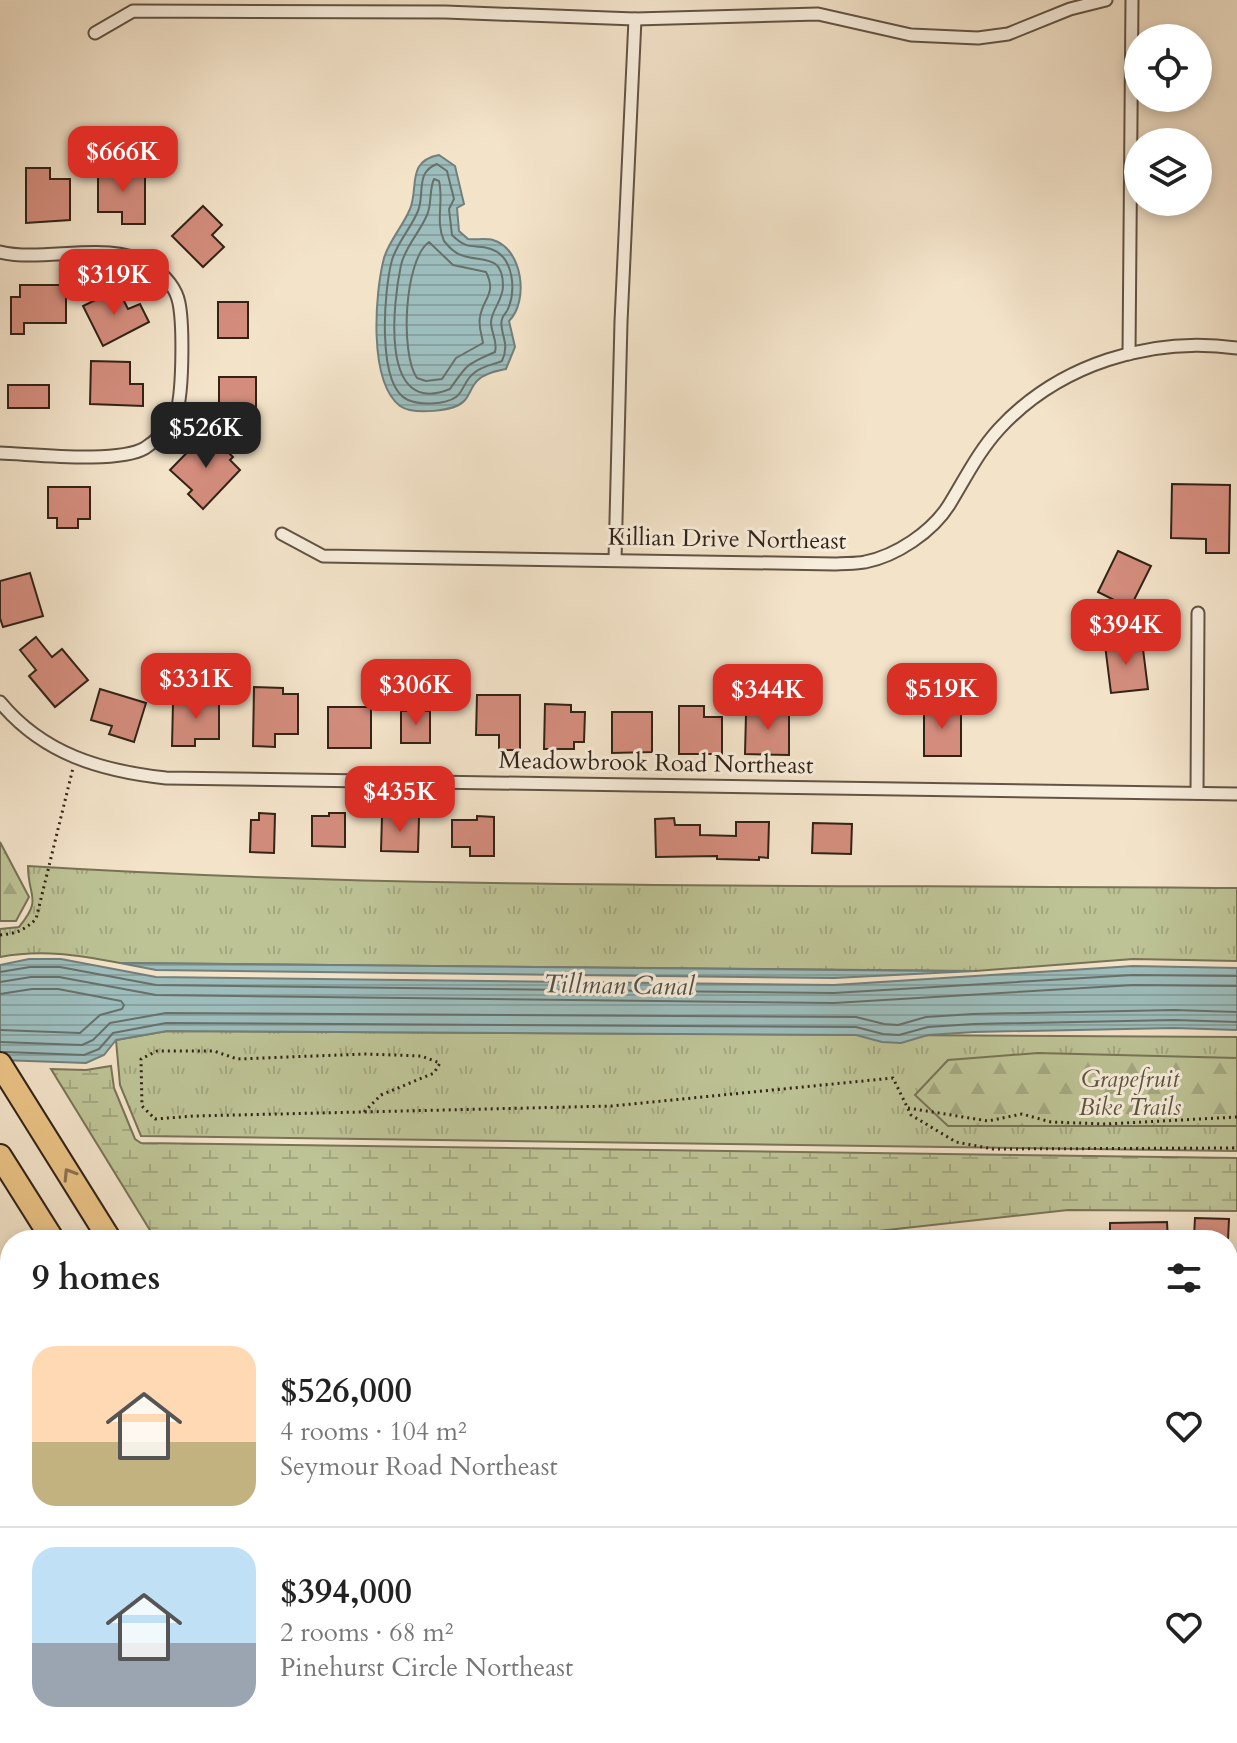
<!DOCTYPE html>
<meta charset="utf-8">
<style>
:root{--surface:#fff;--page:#f6f6f6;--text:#222;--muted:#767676;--line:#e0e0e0;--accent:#d93025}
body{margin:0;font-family:Cardo,serif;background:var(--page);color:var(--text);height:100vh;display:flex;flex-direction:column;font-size:30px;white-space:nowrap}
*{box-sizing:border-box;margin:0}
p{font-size:26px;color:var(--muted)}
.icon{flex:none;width:44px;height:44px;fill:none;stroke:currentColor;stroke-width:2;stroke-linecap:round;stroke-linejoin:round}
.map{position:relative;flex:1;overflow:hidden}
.drawer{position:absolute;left:0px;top:1230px;width:1238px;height:514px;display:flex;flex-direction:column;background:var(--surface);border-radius:32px 32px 0 0;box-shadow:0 4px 12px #0003}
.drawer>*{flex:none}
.fabs{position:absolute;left:1124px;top:24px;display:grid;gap:16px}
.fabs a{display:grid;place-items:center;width:88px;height:88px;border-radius:50%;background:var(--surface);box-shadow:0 4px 12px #0003;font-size:40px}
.price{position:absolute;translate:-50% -68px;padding:0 18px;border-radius:16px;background:var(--accent);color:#fff;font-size:26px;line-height:52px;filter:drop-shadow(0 2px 4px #0008)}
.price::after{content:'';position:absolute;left:50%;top:48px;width:24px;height:18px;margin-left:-12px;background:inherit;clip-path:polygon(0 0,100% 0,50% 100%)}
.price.on{background:#222;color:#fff}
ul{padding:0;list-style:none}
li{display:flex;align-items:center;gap:24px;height:200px;padding:0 32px}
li+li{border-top:2px solid var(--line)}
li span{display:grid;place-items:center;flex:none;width:224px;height:160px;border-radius:24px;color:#555}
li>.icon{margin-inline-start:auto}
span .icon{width:96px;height:96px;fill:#fffc;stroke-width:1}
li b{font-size:34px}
h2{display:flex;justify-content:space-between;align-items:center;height:96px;padding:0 32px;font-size:34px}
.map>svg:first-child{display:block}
.grass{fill:url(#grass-tufts);stroke:#787356;stroke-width:2}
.forest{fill:url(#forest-firs);stroke:#787356;stroke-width:2}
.wetland{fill:url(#wetland-marsh);stroke:#787356;stroke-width:2}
.water{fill:url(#water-rules);stroke:#727f7a;stroke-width:2}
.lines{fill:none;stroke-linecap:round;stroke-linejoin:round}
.shore{stroke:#68706a;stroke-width:2}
.stream{stroke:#727f7a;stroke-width:4}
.building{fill:#d48d7d;stroke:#322317;stroke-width:2}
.minor-casing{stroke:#625344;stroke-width:15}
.motorway-casing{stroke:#322317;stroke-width:26}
.path{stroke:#322317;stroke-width:3;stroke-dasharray:2 4;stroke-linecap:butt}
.minor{stroke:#f7eddc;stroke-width:11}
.motorway{stroke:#eac284;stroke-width:22}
.oneway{stroke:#8e724e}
.labels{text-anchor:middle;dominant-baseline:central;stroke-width:6;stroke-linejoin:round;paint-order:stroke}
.street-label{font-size:24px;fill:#322317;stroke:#f7eddc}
.park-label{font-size:24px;font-style:italic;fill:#5c533d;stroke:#f7eddc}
.water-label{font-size:26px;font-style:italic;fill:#525149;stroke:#f7eddc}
</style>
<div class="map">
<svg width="1237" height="1743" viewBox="0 0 1237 1743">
<defs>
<pattern id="grass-tufts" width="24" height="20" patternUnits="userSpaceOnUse" patternTransform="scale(2)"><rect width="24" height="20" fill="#bdc395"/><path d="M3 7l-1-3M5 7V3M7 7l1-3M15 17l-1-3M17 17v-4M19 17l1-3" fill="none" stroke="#a3a780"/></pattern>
<pattern id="forest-firs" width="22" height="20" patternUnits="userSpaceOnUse" patternTransform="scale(2)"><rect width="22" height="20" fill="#bdc395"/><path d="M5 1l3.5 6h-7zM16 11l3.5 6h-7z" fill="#a3a780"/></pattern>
<pattern id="wetland-marsh" width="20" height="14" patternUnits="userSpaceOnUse" patternTransform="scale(2)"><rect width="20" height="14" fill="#bdc395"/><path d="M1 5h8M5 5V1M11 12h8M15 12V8" fill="none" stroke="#a3a780"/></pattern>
<pattern id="water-rules" width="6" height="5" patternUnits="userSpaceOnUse" patternTransform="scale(2)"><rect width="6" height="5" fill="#9dbdbc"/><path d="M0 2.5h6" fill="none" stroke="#88a2a1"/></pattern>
</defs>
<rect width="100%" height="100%" fill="#f3e3c9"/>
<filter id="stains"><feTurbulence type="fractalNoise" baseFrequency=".0025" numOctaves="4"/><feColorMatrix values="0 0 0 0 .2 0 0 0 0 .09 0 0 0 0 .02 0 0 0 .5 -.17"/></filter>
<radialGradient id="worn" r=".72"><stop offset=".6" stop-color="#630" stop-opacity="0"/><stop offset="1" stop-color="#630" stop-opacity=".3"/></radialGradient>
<g class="grass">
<path d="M28,866C431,891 834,884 1237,888V961L1133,959L975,971L120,963C78,955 42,949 0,957V929L19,927C43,898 28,898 28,866Z"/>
<path d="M167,1031L1237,1037V1151L141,1136L120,1085L116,1040Z"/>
</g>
<g class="forest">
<path d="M0,842L29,897L16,921H0Z"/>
<path d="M1038,1053L1237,1058V1126H948L915,1095L948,1060Z"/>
<path d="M0,1582L10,1603V1660L0,1663Z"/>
</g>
<path class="wetland" d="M111,1066L114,1088L135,1139L141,1143L1237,1158V1211L1068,1210L797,1240H156L51,1069L86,1070Z"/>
<g class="water">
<path d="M439,155L455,166L464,204L457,208L459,231L468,239C475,240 486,238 493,240C523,249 529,301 509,321L515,347L506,369C497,371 485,373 478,380C472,385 470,394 465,400C455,412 413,415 400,406C368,381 375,293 384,258C389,241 403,226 410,209C419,188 406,161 439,155Z"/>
<path d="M29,959H61L156,977L834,985L1133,966L1237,968V1030L1174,1028L974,1032L928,1035L901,1043L882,1042L856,1035L167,1031L116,1040L104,1055L86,1063L0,1060V965Z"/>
<path d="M120,963L945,971H975L834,978L156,970Z"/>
<path d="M917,1734H1175L1172,1743H921Z"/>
</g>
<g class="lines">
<g class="shore">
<path d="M437,164L447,171L454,199L449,209L452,235C469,252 474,243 491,249C514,257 516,290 508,309C507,312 503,315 502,319C498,331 511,342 502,361C492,365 482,366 474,373C465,379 464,391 456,397C445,405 420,405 408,400C376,386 384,289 392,260C397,243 411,228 418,211C425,194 415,172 437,164Z"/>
<path d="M434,179L439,181C444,201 435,221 444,241C449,247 455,254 464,256C484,262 503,255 503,286C503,300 492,309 491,322C491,333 498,341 495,352C467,364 467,364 450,389C379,418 393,303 401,265C405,247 420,232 427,215C432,204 429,190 434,179Z"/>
<path d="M429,242L453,265L486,272C497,294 483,298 480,317C478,326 482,335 483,343L456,358L442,379L426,381L417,378C400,354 404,260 429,242Z"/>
<path d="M0,972L30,967H60L156,985L834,993L1133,975L1237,976"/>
<path d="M0,982L31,977H59L156,995L834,1003L1134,985L1237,986"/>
<path d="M0,994L32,989H58L121,1001L124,1005L122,1009L100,1015L80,1033L0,1030"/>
<path d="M0,1042L82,1045L93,1040L110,1023L166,1013L856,1017L884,1024L898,1025L926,1017L973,1014L1174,1010L1237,1012"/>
<path d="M5,1052L84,1055L99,1049L113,1033L166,1023L856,1027L883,1034L899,1035L928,1027L974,1024L1174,1020L1237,1022"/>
</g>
<path class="stream" d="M862,1743L881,1734"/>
</g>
<g class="building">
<path d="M26,168H50V179H70V220L26,223Z"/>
<path d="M98,170H145V224H122V212H98Z"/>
<path d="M203,206L222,225L212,235L224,247L203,267L172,236Z"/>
<path d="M20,285H66V323H24V334H11V297H20Z"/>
<path d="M118,289L128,309L140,304L149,322L103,346L83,306Z"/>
<rect x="218" y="302" width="30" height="36"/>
<path d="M91,361L130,362V384H143V406L90,404Z"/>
<rect x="219" y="377" width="37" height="44"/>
<rect x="8" y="385" width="41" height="23"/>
<path d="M207,432L233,457L230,460L240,470L203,509L188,494L192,490L170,470Z"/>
<path d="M1172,484L1230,485L1229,553H1206V539L1171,538Z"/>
<path d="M48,487H90V519H78V528H57V518H48Z"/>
<path d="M1118,551L1151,566L1130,608L1098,592Z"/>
<path d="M30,573L43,616L3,627L0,618V581Z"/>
<path d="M36,637L52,657L62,649L88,680L55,707L29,676L36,670L20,650Z"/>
<path d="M1142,641L1148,689L1111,693L1105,645Z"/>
<path d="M254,687L283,688V694H298V734H275V747L253,746Z"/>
<path d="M100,689L146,703L134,742L109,734L112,726L91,720Z"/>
<path d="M477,695H520V750H499V735H476Z"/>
<path d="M196,697H219V739H195V746H172L173,703H196Z"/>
<path d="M545,704L571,705V712H585L584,742H574V749H544Z"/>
<path d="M766,705L789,706V755L745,754L746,714H766Z"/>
<path d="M679,706H704V717H722V754H679Z"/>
<rect x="924" y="706" width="37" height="50"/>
<rect x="328" y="707" width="43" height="41"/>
<rect x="401" y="711" width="29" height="32"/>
<path d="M612,712H652V752L612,753Z"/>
<path d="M259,813L275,814L274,853L250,852L251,820H259Z"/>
<path d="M329,813H345V847L312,846V816H329Z"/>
<path d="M382,816L419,817L418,852L381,851Z"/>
<path d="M477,816L494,817V856H470V847H452V820H477Z"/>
<path d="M674,818L675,825H700V835L736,836V822H769L768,858L759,857V860L717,859V856L656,857L655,819Z"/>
<path d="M813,823L852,824L851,854L812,853Z"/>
<path d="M1195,1218L1229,1219L1228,1240L1194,1237Z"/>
<path d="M1167,1222L1168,1240H1110V1223Z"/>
</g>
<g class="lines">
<defs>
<g id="minor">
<path d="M95,33L133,11L445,12L635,19L818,14L911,35L978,38L1008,34L1070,9L1106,0"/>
<path d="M0,252C45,263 110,239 150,265C163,274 176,287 179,303C183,323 184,401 174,418C168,429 156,441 145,448C118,464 33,454 0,453"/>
<path d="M1129,354L1132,0"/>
<path d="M282,534L323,556L835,564C845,563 856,564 865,562C896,556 932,532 949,505C965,479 978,452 999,429C1059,364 1151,336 1237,348"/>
<path d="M615,560L621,322L635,19"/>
<path d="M0,702C43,754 101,771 166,778L1237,794"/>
<path d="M1197,793L1198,613"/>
<path d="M1228,1301L1237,1304"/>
<path d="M0,1424L10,1440"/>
<path d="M1228,1510L1237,1511"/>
<path d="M651,1734L657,1743"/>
<path d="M0,1740L22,1734"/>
<path d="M172,1743V1734"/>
<path d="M763,1743L767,1734"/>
</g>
<g id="motorway">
<path d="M0,1064L110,1240"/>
<path d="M0,1156L53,1240"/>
<path d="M364,1734L369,1743"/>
<path d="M422,1734L428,1743"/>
</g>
</defs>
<use href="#minor" class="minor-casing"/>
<use href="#motorway" class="motorway-casing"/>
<g class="path">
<path d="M0,935C15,934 25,930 36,919L73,768"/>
<path d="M908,1108L988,1121L1022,1114L1051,1122L1106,1124L1237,1117"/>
<path d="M364,1112L381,1095L434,1073L440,1063L421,1056L365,1054L237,1059L214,1051H157L141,1059L142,1106L155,1119L194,1116L612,1106L893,1078L911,1115L956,1142L993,1149L1237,1148"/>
</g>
<use href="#minor" class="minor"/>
<use href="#motorway" class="motorway"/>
</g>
<defs><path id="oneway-chevron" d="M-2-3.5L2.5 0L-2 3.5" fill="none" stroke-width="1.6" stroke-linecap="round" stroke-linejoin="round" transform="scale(2)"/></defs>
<use class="oneway" href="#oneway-chevron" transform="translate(69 1174) rotate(-122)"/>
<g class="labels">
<g class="street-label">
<text transform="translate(727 539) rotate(1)">Killian Drive Northeast</text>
<text transform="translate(656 763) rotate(1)">Meadowbrook Road Northeast</text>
</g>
<g class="park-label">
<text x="1130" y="1079">Grapefruit<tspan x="1130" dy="28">Bike Trails</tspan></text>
</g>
<g class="water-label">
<text transform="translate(619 985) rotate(1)">Tillman Canal</text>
</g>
</g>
<rect width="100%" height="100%" filter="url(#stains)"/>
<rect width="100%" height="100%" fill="url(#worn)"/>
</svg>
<div class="fabs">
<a><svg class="icon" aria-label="locate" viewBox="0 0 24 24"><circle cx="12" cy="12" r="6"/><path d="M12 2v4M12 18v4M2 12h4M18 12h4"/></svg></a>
<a><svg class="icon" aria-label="layers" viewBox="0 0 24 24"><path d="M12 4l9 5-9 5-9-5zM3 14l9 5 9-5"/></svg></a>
</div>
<b class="price" style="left:123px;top:194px">$666K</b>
<b class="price" style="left:114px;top:317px">$319K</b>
<b class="price on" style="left:206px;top:470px">$526K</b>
<b class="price" style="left:1126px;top:667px">$394K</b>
<b class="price" style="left:196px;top:721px">$331K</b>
<b class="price" style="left:416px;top:727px">$306K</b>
<b class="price" style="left:942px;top:731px">$519K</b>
<b class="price" style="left:768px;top:732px">$344K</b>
<b class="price" style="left:400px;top:834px">$435K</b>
<section class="drawer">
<h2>9 homes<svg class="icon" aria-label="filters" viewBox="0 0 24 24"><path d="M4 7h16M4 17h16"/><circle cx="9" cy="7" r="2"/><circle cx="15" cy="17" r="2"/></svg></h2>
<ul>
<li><span style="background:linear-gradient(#ffd9b3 60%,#c2b280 0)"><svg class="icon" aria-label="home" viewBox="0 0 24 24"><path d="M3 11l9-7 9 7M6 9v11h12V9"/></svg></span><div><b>$526,000</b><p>4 rooms · 104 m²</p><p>Seymour Road Northeast</p></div><svg class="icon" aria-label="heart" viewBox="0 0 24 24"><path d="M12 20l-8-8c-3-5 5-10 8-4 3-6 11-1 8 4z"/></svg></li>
<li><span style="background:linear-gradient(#bfe0f5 60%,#9aa5b1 0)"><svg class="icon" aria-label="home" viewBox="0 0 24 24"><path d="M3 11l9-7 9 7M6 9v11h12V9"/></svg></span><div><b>$394,000</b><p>2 rooms · 68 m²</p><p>Pinehurst Circle Northeast</p></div><svg class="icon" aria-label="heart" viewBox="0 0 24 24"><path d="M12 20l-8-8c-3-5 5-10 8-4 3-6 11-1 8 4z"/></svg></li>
</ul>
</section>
</div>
